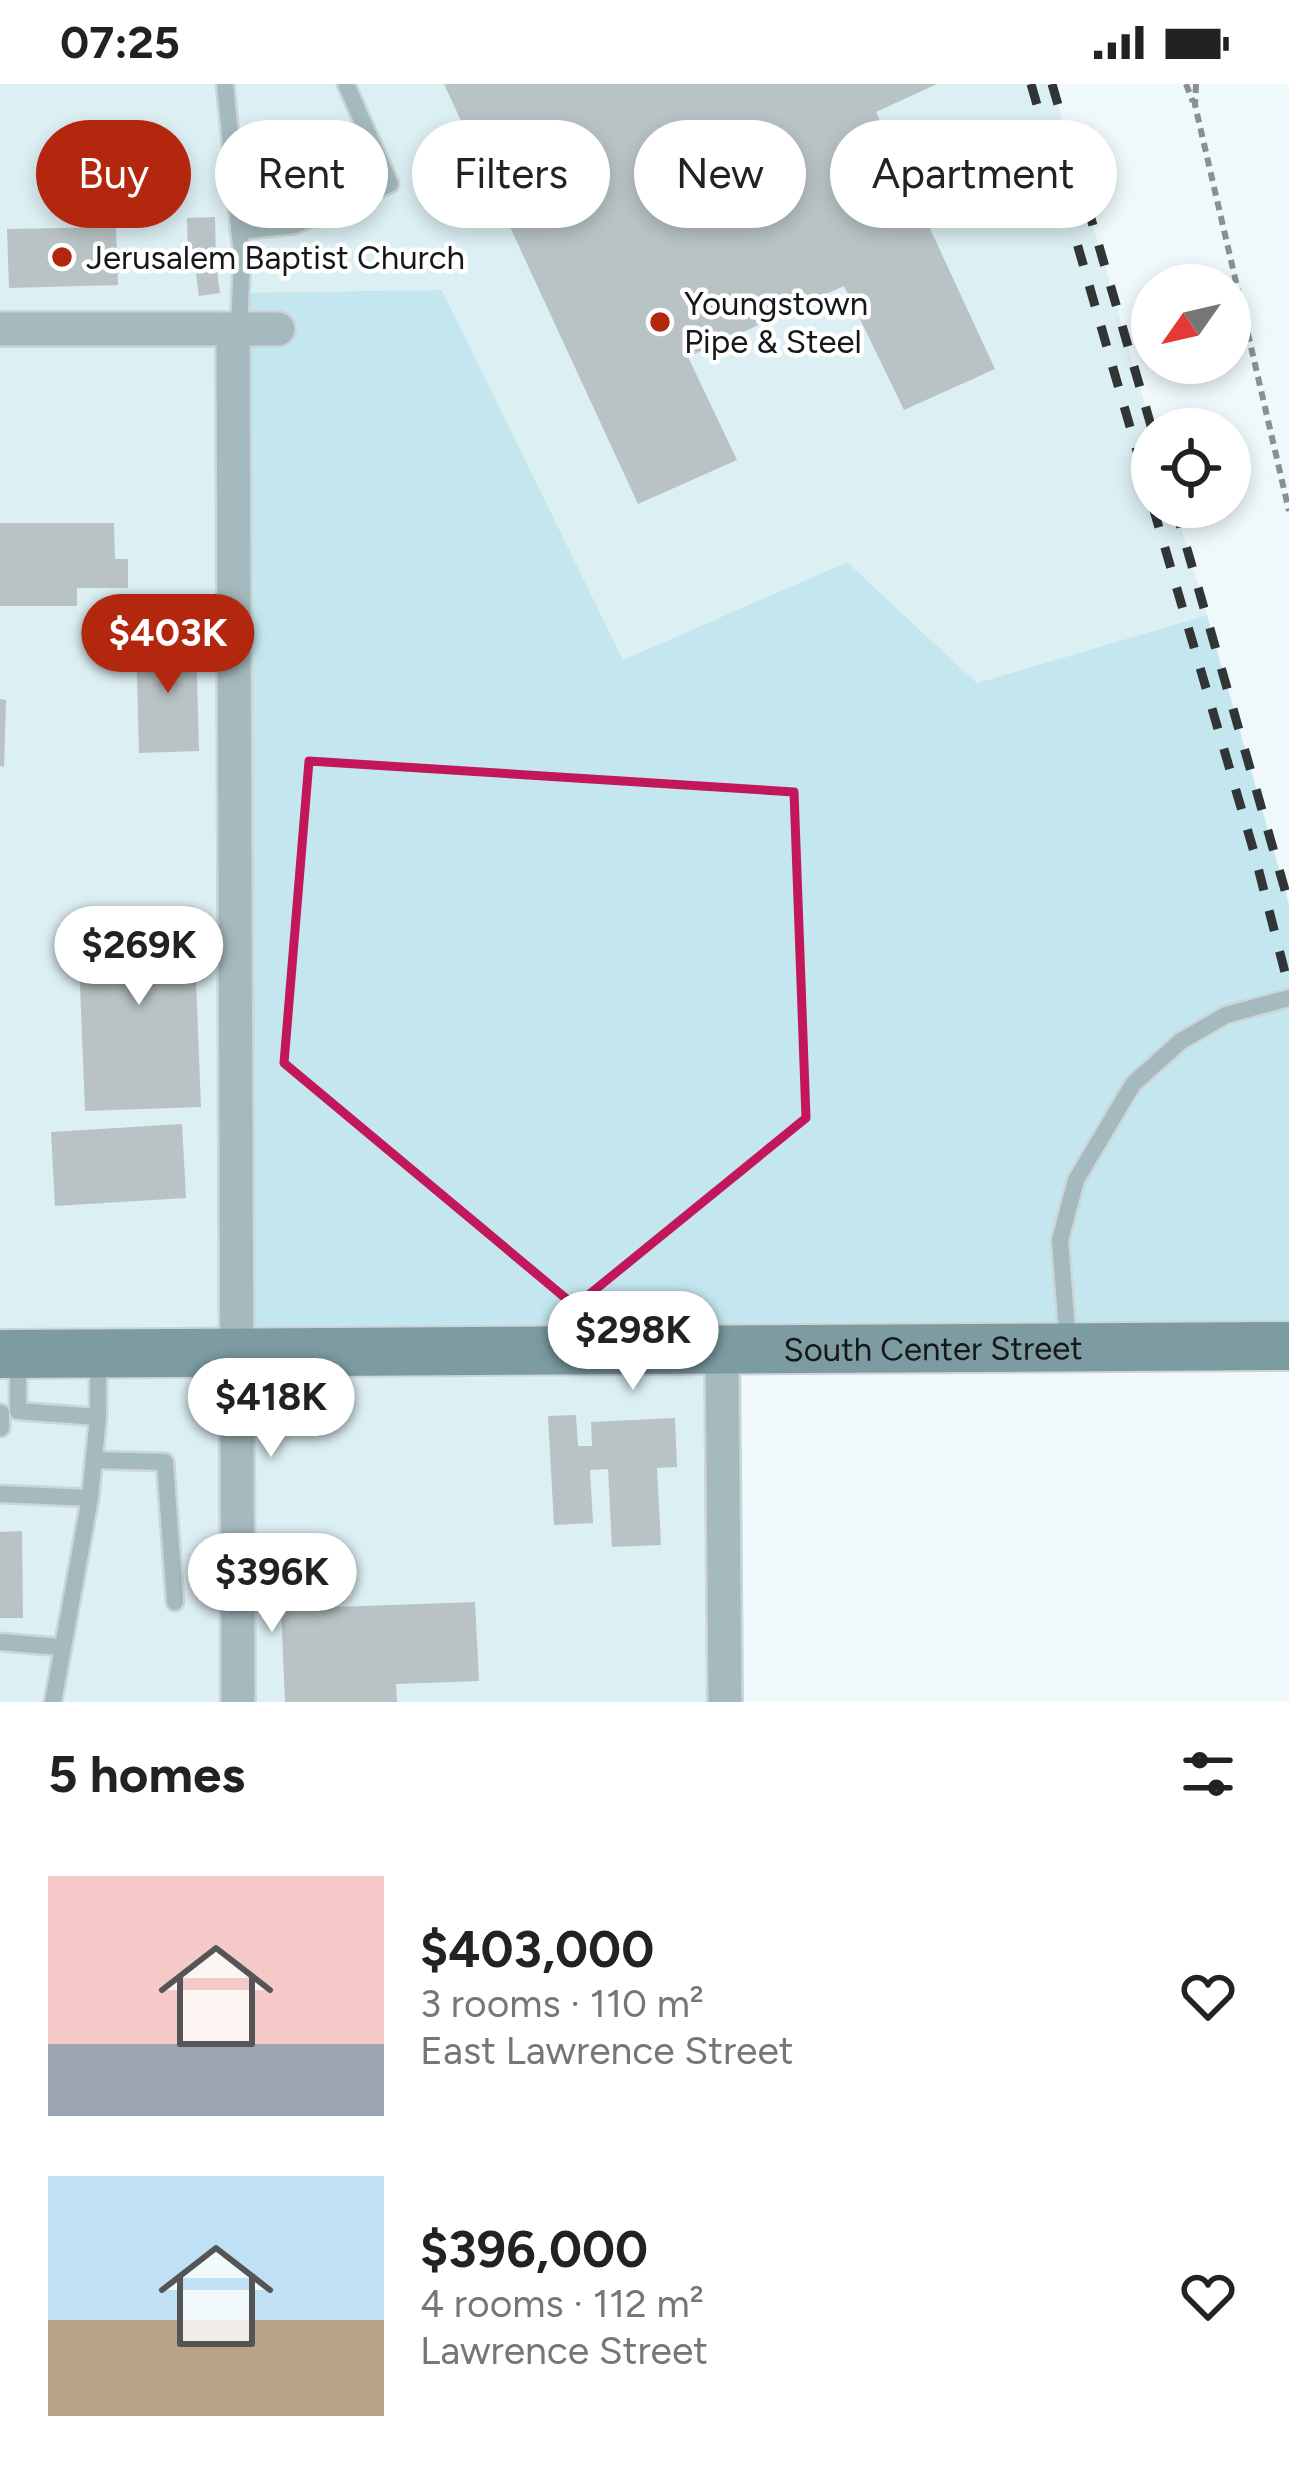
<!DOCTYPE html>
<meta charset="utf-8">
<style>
:root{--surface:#fff;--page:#f6f6f6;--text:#222;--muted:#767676;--accent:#b4270f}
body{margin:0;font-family:Figtree,sans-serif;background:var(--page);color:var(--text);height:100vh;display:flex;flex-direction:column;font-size:45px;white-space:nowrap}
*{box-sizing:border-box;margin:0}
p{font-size:39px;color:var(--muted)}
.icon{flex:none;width:66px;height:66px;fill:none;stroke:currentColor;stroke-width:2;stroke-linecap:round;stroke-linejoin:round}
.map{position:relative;height:1618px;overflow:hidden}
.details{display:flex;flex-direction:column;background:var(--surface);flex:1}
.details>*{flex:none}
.top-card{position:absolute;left:36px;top:36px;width:1218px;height:108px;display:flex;gap:24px}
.needle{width:78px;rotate:236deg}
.tools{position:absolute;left:1131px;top:180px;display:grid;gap:24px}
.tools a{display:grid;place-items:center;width:120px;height:120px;border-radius:50%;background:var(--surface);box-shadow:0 6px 18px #0003;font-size:60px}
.price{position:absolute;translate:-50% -102px;padding:0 27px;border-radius:42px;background:#fff;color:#222;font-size:39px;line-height:78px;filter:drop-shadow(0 3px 6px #0008)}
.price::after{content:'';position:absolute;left:50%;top:72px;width:36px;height:27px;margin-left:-18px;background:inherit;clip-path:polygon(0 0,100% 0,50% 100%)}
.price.current{background:var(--accent);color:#fff}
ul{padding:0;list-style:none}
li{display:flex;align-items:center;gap:36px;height:300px;padding:0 48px}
li span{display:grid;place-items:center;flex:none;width:336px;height:240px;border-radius:0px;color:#555}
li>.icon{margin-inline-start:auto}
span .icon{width:144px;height:144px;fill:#fffc;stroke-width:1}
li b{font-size:51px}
h2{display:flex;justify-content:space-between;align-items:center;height:144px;padding:0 48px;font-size:51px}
.chip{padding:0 42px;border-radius:54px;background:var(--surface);box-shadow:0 6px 18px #0003;font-size:42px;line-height:108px}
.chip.current{background:var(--accent);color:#fff}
.status{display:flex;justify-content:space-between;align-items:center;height:84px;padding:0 60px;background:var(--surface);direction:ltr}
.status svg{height:33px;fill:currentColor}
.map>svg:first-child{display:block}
.built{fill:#dceff3}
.green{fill:#c4e7ef}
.building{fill:#b9c3c5}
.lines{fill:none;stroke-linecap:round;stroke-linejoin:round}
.service-casing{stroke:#ccd5d7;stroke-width:21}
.minor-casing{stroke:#ccd5d7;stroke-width:38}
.secondary-casing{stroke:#ccd5d7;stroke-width:52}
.path{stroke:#899091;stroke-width:6;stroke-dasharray:9 6;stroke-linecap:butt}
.service{stroke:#a5babe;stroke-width:16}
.minor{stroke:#a5babe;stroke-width:33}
.secondary{stroke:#7c9ca2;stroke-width:48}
.rail{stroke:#313536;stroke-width:9;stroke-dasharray:21 21;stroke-linecap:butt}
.marked{fill:none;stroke:#c2185b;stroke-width:9;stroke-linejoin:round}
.poi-dot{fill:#b4270f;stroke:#fff;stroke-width:4.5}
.labels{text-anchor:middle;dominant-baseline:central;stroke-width:9;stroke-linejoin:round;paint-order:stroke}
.poi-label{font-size:33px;fill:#151819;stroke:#fff;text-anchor:start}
.street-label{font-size:33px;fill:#151819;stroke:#fff}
</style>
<div class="status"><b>07:25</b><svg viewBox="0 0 49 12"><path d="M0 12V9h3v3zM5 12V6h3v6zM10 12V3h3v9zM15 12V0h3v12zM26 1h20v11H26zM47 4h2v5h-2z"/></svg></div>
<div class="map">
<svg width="1289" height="1618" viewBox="0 0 1289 1618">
<rect width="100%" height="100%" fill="#eff9fb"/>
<path class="built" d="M0,0H1052L1152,345V423H1175L1207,531L977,599L847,478L623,577L442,206L722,1266L725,1618H0Z"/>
<path class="green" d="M442,206L623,576L847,478L977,599L1207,531L1289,820V1262L236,1268L240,209Z"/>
<g class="building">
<path d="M444,0H937L876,28L995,285L904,326L844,202L688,273L737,376L638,420Z"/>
<path d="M215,133L216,177L188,178L187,134Z"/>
<path d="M116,143L118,201L9,204L7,145Z"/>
<path d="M216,179L220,209L199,212L195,182Z"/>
<path d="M0,439H114L115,475H128V504H77V522H0Z"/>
<path d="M196,554L199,667L139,669L136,556Z"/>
<path d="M0,615L6,616L4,683L0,682Z"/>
<path d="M193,822L201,1023L85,1027L77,826Z"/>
<path d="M182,1040L186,1114L55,1122L51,1048Z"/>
<path d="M576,1331L578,1362H592L591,1338L675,1334L677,1383L657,1384L661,1461L612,1463L608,1385L590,1386L593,1439L554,1441L548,1332Z"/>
<path d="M22,1447L23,1534H0V1448Z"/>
<path d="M475,1518L479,1597L396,1600L397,1618H285L281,1525Z"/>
</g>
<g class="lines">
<defs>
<g id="service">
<path d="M225,0L242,172L239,245"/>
<path d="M239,147L295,141L390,100L346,0"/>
<path d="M1068,1261L1060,1156L1076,1096L1133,1000L1181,957L1226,931L1289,914"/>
<path d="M18,1277V1327L98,1333"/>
<path d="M1,1329V1344"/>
<path d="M94,1376L165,1378L175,1518"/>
<path d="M0,1410L90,1414L98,1333V1276"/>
<path d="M0,1558L60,1563"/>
<path d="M53,1618L90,1414"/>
</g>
<g id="minor">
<path d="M0,245H278"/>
<path d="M233,245L238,1618"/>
<path d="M722,1266L725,1618"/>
</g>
<g id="secondary">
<path id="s1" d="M0,1270L1289,1262"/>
</g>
</defs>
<use href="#service" class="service-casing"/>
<use href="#minor" class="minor-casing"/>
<use href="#secondary" class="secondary-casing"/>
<g class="path">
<path d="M1186,0L1193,18"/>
<path d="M1196,0L1195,21L1289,427"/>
</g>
<use href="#service" class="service"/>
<use href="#minor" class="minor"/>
<use href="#secondary" class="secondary"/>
<g class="rail">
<path d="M1031,0L1152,419"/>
<path d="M1052,0L1152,345"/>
<path d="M1153,423L1254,768L1289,904"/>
<path d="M1175,423L1289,820"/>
</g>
</g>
<path class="marked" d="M309,677L794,708L806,1034L575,1222L284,979Z"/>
<g class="poi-dot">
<circle cx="62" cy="173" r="12"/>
<circle cx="660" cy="238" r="12"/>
</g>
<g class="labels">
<g class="poi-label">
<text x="86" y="173">Jerusalem Baptist Church</text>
<text x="684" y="219">Youngstown<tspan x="684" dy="38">Pipe &amp; Steel</tspan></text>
</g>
<g class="street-label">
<text stroke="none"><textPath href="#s1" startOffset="933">South Center Street</textPath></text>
</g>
</g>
</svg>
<div class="tools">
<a><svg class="needle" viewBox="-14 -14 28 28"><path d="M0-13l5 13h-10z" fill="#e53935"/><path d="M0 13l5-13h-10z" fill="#767676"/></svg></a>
<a><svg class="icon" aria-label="locate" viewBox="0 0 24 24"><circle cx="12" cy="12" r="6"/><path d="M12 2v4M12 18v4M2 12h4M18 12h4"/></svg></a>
</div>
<b class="price current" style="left:168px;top:612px">$403K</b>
<b class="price" style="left:139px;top:924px">$269K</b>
<b class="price" style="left:633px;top:1309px">$298K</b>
<b class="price" style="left:271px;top:1376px">$418K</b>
<b class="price" style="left:272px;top:1551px">$396K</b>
<div class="top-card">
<a class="chip current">Buy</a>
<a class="chip">Rent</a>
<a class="chip">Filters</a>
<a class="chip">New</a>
<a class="chip">Apartment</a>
</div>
</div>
<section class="details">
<h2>5 homes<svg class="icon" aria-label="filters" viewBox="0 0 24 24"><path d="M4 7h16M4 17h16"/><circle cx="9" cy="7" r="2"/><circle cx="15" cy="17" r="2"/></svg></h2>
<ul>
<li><span style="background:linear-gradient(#f6c9c9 70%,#9aa5b1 0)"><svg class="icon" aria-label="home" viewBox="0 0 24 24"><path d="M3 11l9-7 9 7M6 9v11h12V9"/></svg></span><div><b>$403,000</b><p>3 rooms · 110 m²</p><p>East Lawrence Street</p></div><svg class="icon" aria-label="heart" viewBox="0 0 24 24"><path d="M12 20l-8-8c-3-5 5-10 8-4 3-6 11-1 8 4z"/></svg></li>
<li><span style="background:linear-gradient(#bfe0f5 60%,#b9a48a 0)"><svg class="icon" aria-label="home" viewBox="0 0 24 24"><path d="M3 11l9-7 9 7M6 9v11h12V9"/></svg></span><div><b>$396,000</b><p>4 rooms · 112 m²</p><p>Lawrence Street</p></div><svg class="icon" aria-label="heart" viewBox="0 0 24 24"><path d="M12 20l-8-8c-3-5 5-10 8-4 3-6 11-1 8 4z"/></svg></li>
</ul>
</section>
